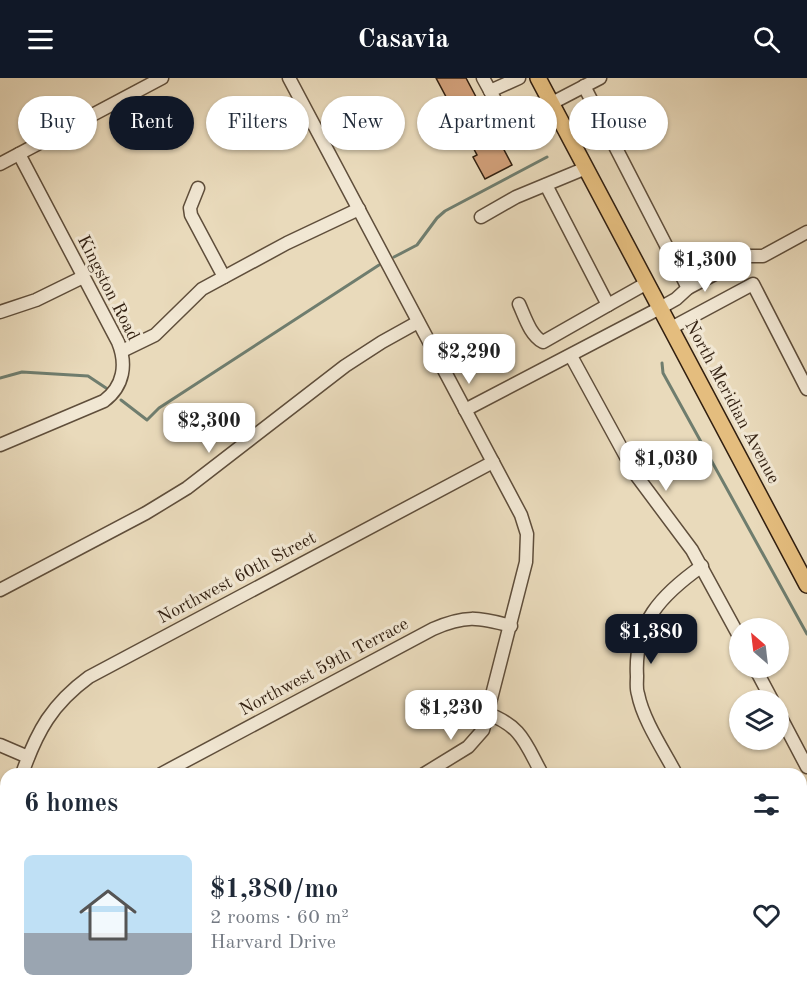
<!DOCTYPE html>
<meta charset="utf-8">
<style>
:root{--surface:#fff;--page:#f6f6f7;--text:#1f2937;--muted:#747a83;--line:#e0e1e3;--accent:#111827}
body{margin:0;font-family:"Old Standard TT",serif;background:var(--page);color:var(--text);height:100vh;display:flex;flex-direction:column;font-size:22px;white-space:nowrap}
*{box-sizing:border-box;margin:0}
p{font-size:20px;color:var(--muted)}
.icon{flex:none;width:33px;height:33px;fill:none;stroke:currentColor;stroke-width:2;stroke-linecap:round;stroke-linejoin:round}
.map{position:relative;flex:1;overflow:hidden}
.panel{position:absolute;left:0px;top:690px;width:807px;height:234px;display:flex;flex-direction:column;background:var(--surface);border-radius:18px 18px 0 0;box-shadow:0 2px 4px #0004}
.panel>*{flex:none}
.guide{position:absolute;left:18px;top:18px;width:771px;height:54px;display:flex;gap:12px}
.needle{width:39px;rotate:332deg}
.fabs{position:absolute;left:729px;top:540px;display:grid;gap:12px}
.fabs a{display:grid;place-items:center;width:60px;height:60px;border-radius:50%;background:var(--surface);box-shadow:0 2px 4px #0004;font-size:30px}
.price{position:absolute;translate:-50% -51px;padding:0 14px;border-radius:12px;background:#fff;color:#222;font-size:20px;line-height:39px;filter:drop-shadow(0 2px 3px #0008)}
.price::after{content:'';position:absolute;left:50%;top:36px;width:18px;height:14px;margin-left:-9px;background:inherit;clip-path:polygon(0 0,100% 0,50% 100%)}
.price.on{background:var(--accent);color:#fff}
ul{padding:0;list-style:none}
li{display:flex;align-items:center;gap:18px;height:150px;padding:0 24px}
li+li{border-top:2px solid var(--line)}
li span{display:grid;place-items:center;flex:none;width:168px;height:120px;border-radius:9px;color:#555}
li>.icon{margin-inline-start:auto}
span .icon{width:72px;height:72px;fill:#fffc;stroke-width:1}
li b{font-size:26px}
h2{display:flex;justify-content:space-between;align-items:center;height:72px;padding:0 24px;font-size:26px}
.chip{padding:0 21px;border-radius:27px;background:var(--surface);box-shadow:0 2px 4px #0004;font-size:21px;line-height:54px}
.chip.on{background:var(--accent);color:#fff}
header{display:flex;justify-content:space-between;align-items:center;height:78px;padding:0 24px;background:var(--accent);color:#fff;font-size:27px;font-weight:700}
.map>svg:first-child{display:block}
.green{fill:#b3c093;stroke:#727052;stroke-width:1.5}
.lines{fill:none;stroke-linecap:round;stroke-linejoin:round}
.stream{stroke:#6f7d6e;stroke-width:3}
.building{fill:#d19f79;stroke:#311f10;stroke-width:1.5}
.minor-casing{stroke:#5f4e3b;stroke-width:15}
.major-casing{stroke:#311f10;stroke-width:18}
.minor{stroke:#f1e7d3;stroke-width:12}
.major{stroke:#e4bd7e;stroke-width:15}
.labels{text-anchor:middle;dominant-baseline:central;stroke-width:6;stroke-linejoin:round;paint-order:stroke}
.street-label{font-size:18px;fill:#311f10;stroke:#f1e7d3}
</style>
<header><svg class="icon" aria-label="menu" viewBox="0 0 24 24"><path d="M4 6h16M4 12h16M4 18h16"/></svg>Casavia<svg class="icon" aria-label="search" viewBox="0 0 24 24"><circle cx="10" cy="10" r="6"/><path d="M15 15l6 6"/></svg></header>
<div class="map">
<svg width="807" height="924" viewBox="0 0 807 924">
<rect width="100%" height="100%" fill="#e9dabb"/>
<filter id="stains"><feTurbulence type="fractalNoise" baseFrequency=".00333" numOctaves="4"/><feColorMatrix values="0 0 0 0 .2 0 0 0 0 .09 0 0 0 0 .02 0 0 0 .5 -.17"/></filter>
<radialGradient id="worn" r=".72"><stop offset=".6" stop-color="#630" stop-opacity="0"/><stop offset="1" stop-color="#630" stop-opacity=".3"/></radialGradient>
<path class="green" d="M807,791V924H555L566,918H801V794Z"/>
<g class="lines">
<g class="stream">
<path d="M394,179L417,167L437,140L445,133L547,79"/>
<path d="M662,285L663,295L807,556"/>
<path d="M0,300L22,294L88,298L106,310"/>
<path d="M121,322L147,342L159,330L379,187"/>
</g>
</g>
<path class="building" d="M436,0H466L512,87L485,101L473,79L477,77Z"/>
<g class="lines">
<defs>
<g id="minor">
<path d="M289,0L521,437L527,456L526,484L483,652L468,669L424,696"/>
<path d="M483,0L511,51L554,29"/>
<path d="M584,8L688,210L749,178H763L807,154"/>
<path d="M490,13L519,0"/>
<path d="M552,25L600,0"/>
<path d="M0,86L162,0"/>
<path d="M198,110L190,130L191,137L224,199"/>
<path d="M481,139L516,119L586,90"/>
<path d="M519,226C525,239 530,257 543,264L608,227L546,107"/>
<path d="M608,227L647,205"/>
<path d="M0,234L36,222L83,199"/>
<path d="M671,250L753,206L807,311"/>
<path d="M122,273L155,257L202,211L287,165L359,131"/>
<path d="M571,278L636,397L692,472L740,560"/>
<path d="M465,332L660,230L676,221L688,210"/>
<path d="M0,367L104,323C124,308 127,286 118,264L19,76"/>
<path d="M0,512L146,435L187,410L345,288L382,264L418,244"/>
<path d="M755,590L772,622"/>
<path d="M778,634L807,689"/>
<path d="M486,635C522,648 525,665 542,696"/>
<path d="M0,667L28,679"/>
<path d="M22,696C37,653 52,626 89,599L493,384"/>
<path d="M161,696L433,551C465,537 478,539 511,548"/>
<path d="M676,696C664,673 643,642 638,616C636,611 637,604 637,598C634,545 661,517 702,488"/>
<path d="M801,777L807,774"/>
<path d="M0,782L6,779"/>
<path d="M120,918L123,924"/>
<path d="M261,924L272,918"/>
<path d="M529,924L540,918"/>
</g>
<path id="major" d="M538,0L807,507"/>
</defs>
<use href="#minor" class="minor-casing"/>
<use href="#major" class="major-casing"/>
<use href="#minor" class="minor"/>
<use href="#major" class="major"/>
</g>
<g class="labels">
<g class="street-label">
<text transform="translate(108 210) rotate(63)">Kingston Road</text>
<text transform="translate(732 324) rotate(62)">North Meridian Avenue</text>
<text transform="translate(237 500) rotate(-28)">Northwest 60th Street</text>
<text transform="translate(324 589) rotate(-28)">Northwest 59th Terrace</text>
</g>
</g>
<rect width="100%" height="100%" filter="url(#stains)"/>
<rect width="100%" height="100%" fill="url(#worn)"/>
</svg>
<div class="fabs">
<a><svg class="needle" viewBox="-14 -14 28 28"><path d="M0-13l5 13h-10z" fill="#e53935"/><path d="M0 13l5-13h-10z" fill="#747a83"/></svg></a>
<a><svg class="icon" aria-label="layers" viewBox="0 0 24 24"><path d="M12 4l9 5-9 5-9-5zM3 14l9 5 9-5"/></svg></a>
</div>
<b class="price" style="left:705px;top:215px">$1,300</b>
<b class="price" style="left:469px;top:307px">$2,290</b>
<b class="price" style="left:209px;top:376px">$2,300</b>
<b class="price" style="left:666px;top:414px">$1,030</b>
<b class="price on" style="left:651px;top:587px">$1,380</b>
<b class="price" style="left:451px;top:663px">$1,230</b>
<div class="guide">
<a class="chip">Buy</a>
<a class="chip on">Rent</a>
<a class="chip">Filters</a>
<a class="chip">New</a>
<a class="chip">Apartment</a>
<a class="chip">House</a>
</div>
<section class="panel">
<h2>6 homes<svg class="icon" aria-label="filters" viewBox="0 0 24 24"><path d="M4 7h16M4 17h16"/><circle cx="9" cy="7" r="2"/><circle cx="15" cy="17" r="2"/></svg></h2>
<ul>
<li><span style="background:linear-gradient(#bfe0f5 65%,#9aa5b1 0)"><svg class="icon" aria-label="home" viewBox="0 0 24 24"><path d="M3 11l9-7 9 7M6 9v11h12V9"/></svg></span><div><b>$1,380/mo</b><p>2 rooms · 60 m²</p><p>Harvard Drive</p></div><svg class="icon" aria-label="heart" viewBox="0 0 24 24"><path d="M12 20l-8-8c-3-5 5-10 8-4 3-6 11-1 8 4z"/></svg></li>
</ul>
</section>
</div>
